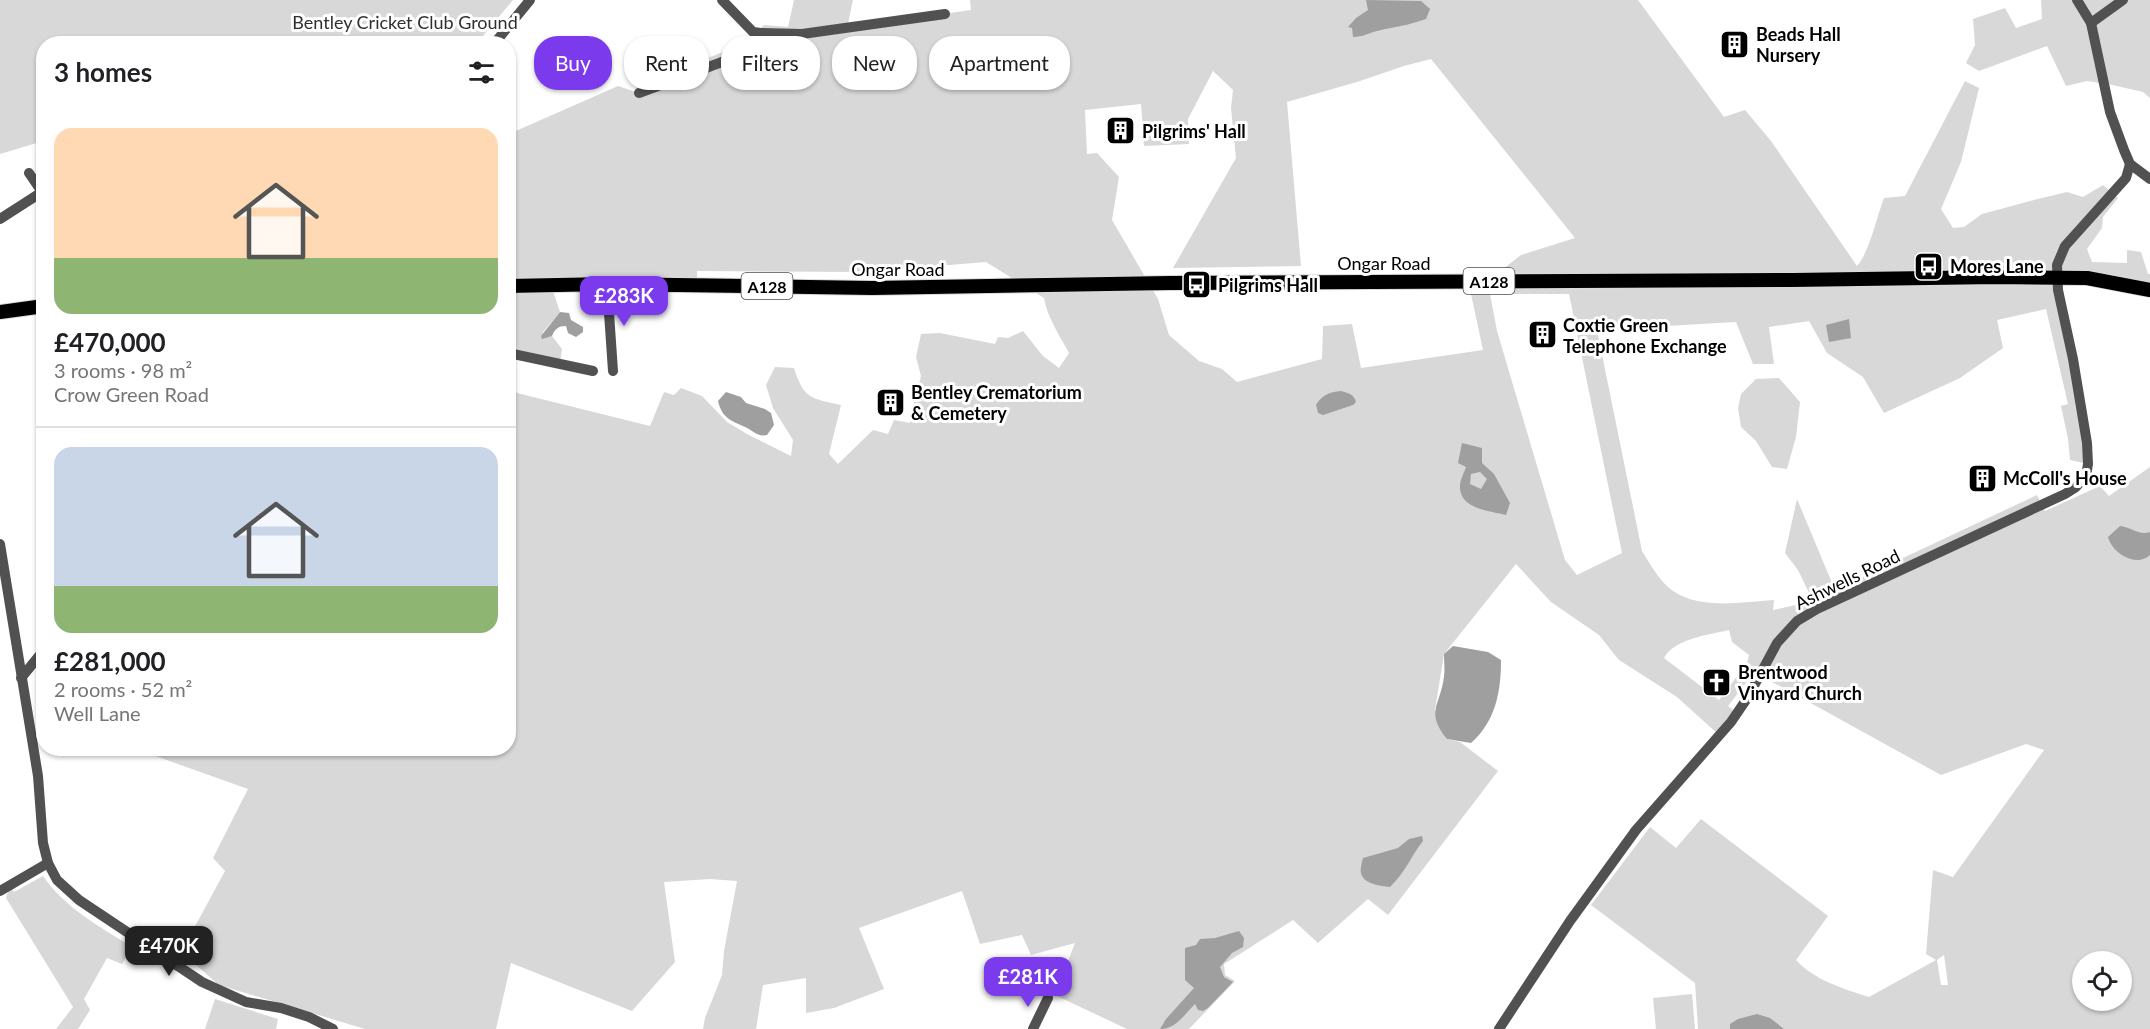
<!DOCTYPE html>
<meta charset="utf-8">
<style>
:root{--surface:#fff;--page:#f2f2f2;--text:#202124;--muted:#757577;--line:#e0e0e0;--accent:#7c3aed}
body{margin:0;font-family:Lato,sans-serif;background:var(--page);color:var(--text);height:100vh;display:flex;flex-direction:column;font-size:22px;white-space:nowrap}
*{box-sizing:border-box;margin:0}
p{font-size:20px;color:var(--muted)}
.icon{flex:none;width:33px;height:33px;fill:none;stroke:currentColor;stroke-width:2;stroke-linecap:round;stroke-linejoin:round}
.map{position:relative;flex:1;overflow:hidden}
.details{position:absolute;left:36px;top:36px;width:480px;height:720px;display:flex;flex-direction:column;background:var(--surface);border-radius:24px;box-shadow:0 2px 4px #0004}
.details>*{flex:none}
.top-card{position:absolute;left:534px;top:36px;width:570px;height:54px;display:flex;gap:12px}
.fabs{position:absolute;left:2072px;top:951px;display:grid;gap:12px}
.fabs a{display:grid;place-items:center;width:60px;height:60px;border-radius:50%;background:var(--surface);box-shadow:0 2px 4px #0004;font-size:30px}
.price{position:absolute;translate:-50% -51px;padding:0 14px;border-radius:12px;background:var(--accent);color:#fff;font-size:20px;line-height:39px;filter:drop-shadow(0 2px 3px #0008)}
.price::after{content:'';position:absolute;left:50%;top:36px;width:18px;height:14px;margin-left:-9px;background:inherit;clip-path:polygon(0 0,100% 0,50% 100%)}
.price.current{background:#222;color:#fff}
ul{padding:0;list-style:none}
li{display:grid;align-content:center;gap:12px;height:318px;padding:0 18px}
li+li{border-top:2px solid var(--line)}
li span{display:grid;place-items:center;height:186px;border-radius:18px;color:#555}
li>.icon{margin-inline-start:auto}
span .icon{width:108px;height:108px;fill:#fffc;stroke-width:1}
li b{font-size:26px}
h2{display:flex;justify-content:space-between;align-items:center;height:72px;padding:0 18px;font-size:26px}
.tag{padding:0 21px;border-radius:24px;background:var(--surface);box-shadow:0 2px 4px #0004;font-size:21px;line-height:54px}
.tag.current{background:var(--accent);color:#fff}
.map>svg:first-child{display:block}
.green{fill:#d8d8d8;fill-rule:evenodd}
.water{fill:#9f9f9f;fill-rule:evenodd}
.lines{fill:none;stroke-linecap:round;stroke-linejoin:round}
.major-casing{stroke:#dbdbdb;stroke-width:16}
.minor{stroke:#515151;stroke-width:10}
.major{stroke:#000;stroke-width:14}
.labels{text-anchor:middle;dominant-baseline:central;stroke-width:6;stroke-linejoin:round;paint-order:stroke}
.shield{fill:#fff;stroke:#4c4c4c;stroke-width:1.5}
.shield-label{font-size:16px;font-weight:bold;fill:#000}
.park-label{font-size:18px;fill:#2f2f2f;stroke:#fff}
.poi-label{font-size:18px;font-weight:bold;fill:#000;stroke:#fff;text-anchor:start}
.street-label{font-size:18px;fill:#000;stroke:#fff}
</style>
<div class="map">
<svg width="2150" height="1029" viewBox="0 0 2150 1029">
<rect width="100%" height="100%" fill="#fff"/>
<g class="green">
<path d="M0,0H513L477,43L44,44L43,141L0,154Z"/>
<path d="M794,0H853L847,28L971,10L970,0H1638L1724,117L1745,110L1771,141L1857,266C1869,253 1877,216 1884,198L1905,196L1965,81L1979,88L1961,162L1941,209L1953,228L1964,227L1982,214L2038,199L2067,192L2083,197L2103,185L2118,198L2103,217L2102,228L2087,249L2092,262L2127,263V250L2141,252L2148,274H2150V290L2070,278L2058,290L2088,464L2070,460L2068,439L2061,406L2068,404L2046,309L1997,320L2003,348L1960,378L1884,413L1863,377L1827,353L1809,321L1769,327L1774,364H1753L1736,322L1597,330L1642,551C1650,564 1660,582 1673,591C1701,610 1742,602 1774,600L1773,610L1813,601L1798,570L1785,553L1797,499L1835,590L2037,495L2045,511L2100,486L2109,496L2150,467V1029H1698L1695,983L1591,905L1650,827L1676,848L1701,819L1828,916L1796,960C1814,980 1844,989 1869,997L1936,960L1926,954L1933,870L1953,877L2044,750L2026,744L1941,775L1776,684L1753,674L1728,706L1737,713L1719,735L1677,697L1619,660L1599,635L1551,602L1516,564L1444,654L1435,710L1447,739L1460,742L1498,771L1388,915L1368,899L1318,943L1293,920L1224,964L1225,975L1235,981L1189,1029H1127L1055,995L1075,943L1031,955L1022,935L980,944L962,891L859,928L884,989L834,1008L806,1013V978L763,985L756,1029H703L705,1018L722,975L724,951L737,881L710,879L664,882L675,962L632,1011L511,963L496,1029H365L219,985L181,952L225,871L213,858L248,789L147,753L152,748H508L509,391L650,426L664,392L674,395L681,388L702,396L727,422L747,434L791,456L793,440L773,408L766,385L775,367L794,368C804,399 810,398 841,405L829,454L838,464L873,430L888,434L894,420L910,423L915,406L911,396L917,391L921,376L916,357L921,334L940,333L995,344L998,337L1008,338L1023,331L1043,356L1059,368L1069,353C1060,336 1047,317 1044,298L986,262L863,272L697,271V286L551,285L560,312L543,332L542,338L552,336L562,349L560,364L509,354L508,226L515,185L509,183V134L618,86L639,93L644,84L745,43L764,25L788,27ZM1431,59L1575,238L1521,255L1471,294L1483,350L1361,368L1352,324L1323,326L1322,359L1237,382L1222,369L1199,361L1169,335L1158,299L1112,220L1119,177L1097,153L1087,154L1085,110L1141,104L1144,146L1189,144L1188,119L1213,71L1233,90L1231,108L1236,158L1173,268L1301,266L1287,102L1357,82L1404,66ZM1490,294H1569L1622,553L1577,575L1565,560L1497,331ZM1729,630L1732,642L1749,655L1747,663L1719,700L1664,658C1675,638 1709,635 1729,630ZM1944,955L1948,985H1941L1937,960ZM2082,962H2121V1000H2082Z"/>
<path d="M2041,0H2150V98L2143,92L2108,84L2087,81L2066,86L2047,46L1979,71L1966,63L1975,45L1973,19L2005,8L2016,28L2042,19Z"/>
<path d="M1779,378L1800,402L1796,437L1787,469L1772,467L1756,441L1741,427L1738,408L1741,394L1756,379Z"/>
<path d="M43,876C66,909 99,926 132,947L122,964L107,958L84,999L90,1010L78,1029H56L73,1007L6,898L10,885L14,892Z"/>
<path d="M1692,994L1695,1029H1656L1653,998Z"/>
<path d="M215,999L278,1019L276,1029H205Z"/>
</g>
<g class="water">
<path d="M1366,0L1421,1L1430,9L1426,19C1410,25 1394,27 1377,31C1369,33 1363,37 1353,37L1352,28L1348,27L1356,18L1368,10Z"/>
<path d="M560,312L569,313L571,320L583,327V332L576,337L568,333L566,326C558,326 555,329 552,336L542,339L541,336Z"/>
<path d="M1849,319L1851,338L1829,342L1826,325Z"/>
<path d="M1341,391C1348,393 1354,394 1356,402L1353,405L1323,415L1318,413L1316,405C1322,395 1329,392 1341,391Z"/>
<path d="M726,392L741,397L746,403L765,409L771,413L774,425L767,435C757,437 754,431 745,427C730,420 722,418 718,401Z"/>
<path d="M1462,443L1482,448V463L1494,474L1510,503L1506,515C1490,511 1459,509 1460,486C1460,480 1464,473 1466,467L1458,463ZM1480,472L1487,479L1481,489L1470,484L1471,474Z"/>
<path d="M2120,526C2131,527 2139,536 2150,532V555C2136,568 2112,553 2108,537Z"/>
<path d="M1453,646L1488,652L1501,660C1501,691 1496,721 1471,743L1447,739C1425,712 1440,706 1444,677C1445,670 1444,661 1444,654Z"/>
<path d="M1422,836L1423,841C1411,856 1405,873 1390,887C1381,886 1363,884 1361,873C1360,869 1362,862 1363,858L1398,848L1409,839Z"/>
<path d="M1239,931L1244,938L1243,947L1232,953L1220,967L1224,977L1233,982L1208,1008L1203,1011L1198,1010L1195,1004C1184,1015 1176,1029 1160,1029L1166,1019L1194,988L1185,980V948L1196,945L1200,939L1215,938Z"/>
<path d="M1757,1014L1770,1018L1784,1029H1730V1024L1738,1019Z"/>
</g>
<g class="lines">
<defs>
<g id="major">
<path d="M508,286L607,284L872,288L1170,283L1792,280L1997,277L2087,278L2150,290"/>
<path d="M0,312L44,306"/>
</g>
</defs>
<use href="#major" class="major-casing"/>
<g class="minor">
<path d="M722,0L753,32L761,33L802,34L945,14"/>
<path d="M2077,0L2091,23L2110,112L2124,150L2130,164L2150,179"/>
<path d="M2091,23L2123,0"/>
<path d="M494,44L530,0"/>
<path d="M639,93L746,53L761,33"/>
<path d="M0,219L42,192L29,173"/>
<path d="M607,284L613,371"/>
<path d="M508,353L593,371"/>
<path d="M0,544L38,776L43,843L48,863L57,880L79,900L202,982L246,1002L281,1008L309,1017L333,1029"/>
<path d="M21,678L44,650"/>
<path d="M0,891L48,863"/>
<path d="M1033,1029L1048,998"/>
<path d="M1499,1029L1570,921L1636,830L1731,722L1748,697L1777,643L1797,621L1817,609L2065,494L2076,487L2086,476L2088,464L2087,443L2073,359L2058,290L2057,265L2065,246L2126,178L2130,164"/>
</g>
<use href="#major" class="major"/>
</g>
<defs>
<symbol id="building-square" viewBox="-11 -11 22 22"><rect x="-9" y="-9" width="18" height="18" rx="4" fill="#000" stroke="#fff"/><path d="M-4-6H4V6H1V3H-1V6H-4ZM-2.5-4.3h1.7v1.8h-1.7ZM.8-4.3h1.7v1.8H.8ZM-2.5-1h1.7V.8h-1.7ZM.8-1h1.7V.8H.8Z" fill="#fff"/></symbol>
<symbol id="bus-square" viewBox="-11 -11 22 22"><rect x="-9" y="-9" width="18" height="18" rx="4" fill="#000" stroke="#fff"/><path d="M-5-6H5V4H4V6H2V4H-2V6H-4V4H-5ZM-3.5-4V0h7V-4ZM-3.5 1.2v1.5H-2V1.2ZM2 1.2v1.5H3.5V1.2Z" fill="#fff"/></symbol>
<symbol id="church-square" viewBox="-11 -11 22 22"><rect x="-9" y="-9" width="18" height="18" rx="4" fill="#000" stroke="#fff"/><path d="M-1.2-6h2.4v3.5h3.3v2.4h-3.3V6h-2.4V-.1h-3.3v-2.4h3.3Z" fill="#fff"/></symbol>
</defs>
<g fill-rule="evenodd">
<use href="#building-square" x="1718" y="28" width="33" height="33"/>
<use href="#building-square" x="1104" y="114" width="33" height="33"/>
<use href="#bus-square" x="1912" y="250" width="33" height="33"/>
<use href="#bus-square" x="1180" y="268" width="33" height="33"/>
<use href="#building-square" x="1526" y="318" width="33" height="33"/>
<use href="#building-square" x="874" y="386" width="33" height="33"/>
<use href="#building-square" x="1966" y="462" width="33" height="33"/>
<use href="#church-square" x="1700" y="666" width="33" height="33"/>
</g>
<g class="labels">
<g class="shield">
<rect x="1463.5" y="268" width="51" height="26" rx="4.5"/>
<rect x="741.5" y="273" width="51" height="26" rx="4.5"/>
</g>
<g class="shield-label">
<text x="1489" y="281">A128</text>
<text x="767" y="286">A128</text>
</g>
<g class="park-label">
<text x="405" y="22">Bentley Cricket Club Ground</text>
</g>
<g class="poi-label">
<text x="1756" y="34">Beads Hall<tspan x="1756" dy="21">Nursery</tspan></text>
<text x="1142" y="131">Pilgrims' Hall</text>
<text x="1950" y="266">Mores Lane</text>
<text x="1218" y="285">Pilgrims Hall</text>
<text x="1563" y="325">Coxtie Green<tspan x="1563" dy="21">Telephone Exchange</tspan></text>
<text x="911" y="392">Bentley Crematorium<tspan x="911" dy="21">&amp; Cemetery</tspan></text>
<text x="2003" y="478">McColl's House</text>
<text x="1738" y="672">Brentwood<tspan x="1738" dy="21">Vinyard Church</tspan></text>
</g>
<g class="street-label">
<text x="1384" y="263">Ongar Road</text>
<text x="898" y="269">Ongar Road</text>
<text transform="translate(1847 579) rotate(-26)">Ashwells Road</text>
</g>
</g>
</svg>
<div class="fabs">
<a><svg class="icon" aria-label="locate" viewBox="0 0 24 24"><circle cx="12" cy="12" r="6"/><path d="M12 2v4M12 18v4M2 12h4M18 12h4"/></svg></a>
</div>
<b class="price" style="left:624px;top:327px">£283K</b>
<b class="price current" style="left:169px;top:977px">£470K</b>
<b class="price" style="left:1028px;top:1008px">£281K</b>
<div class="top-card">
<a class="tag current">Buy</a>
<a class="tag">Rent</a>
<a class="tag">Filters</a>
<a class="tag">New</a>
<a class="tag">Apartment</a>
</div>
<section class="details">
<h2>3 homes<svg class="icon" aria-label="filters" viewBox="0 0 24 24"><path d="M4 7h16M4 17h16"/><circle cx="9" cy="7" r="2"/><circle cx="15" cy="17" r="2"/></svg></h2>
<ul>
<li><span style="background:linear-gradient(#ffd9b3 70%,#8fb573 0)"><svg class="icon" aria-label="home" viewBox="0 0 24 24"><path d="M3 11l9-7 9 7M6 9v11h12V9"/></svg></span><div><b>£470,000</b><p>3 rooms · 98 m²</p><p>Crow Green Road</p></div></li>
<li><span style="background:linear-gradient(#c9d6e8 75%,#8fb573 0)"><svg class="icon" aria-label="home" viewBox="0 0 24 24"><path d="M3 11l9-7 9 7M6 9v11h12V9"/></svg></span><div><b>£281,000</b><p>2 rooms · 52 m²</p><p>Well Lane</p></div></li>
</ul>
</section>
</div>
